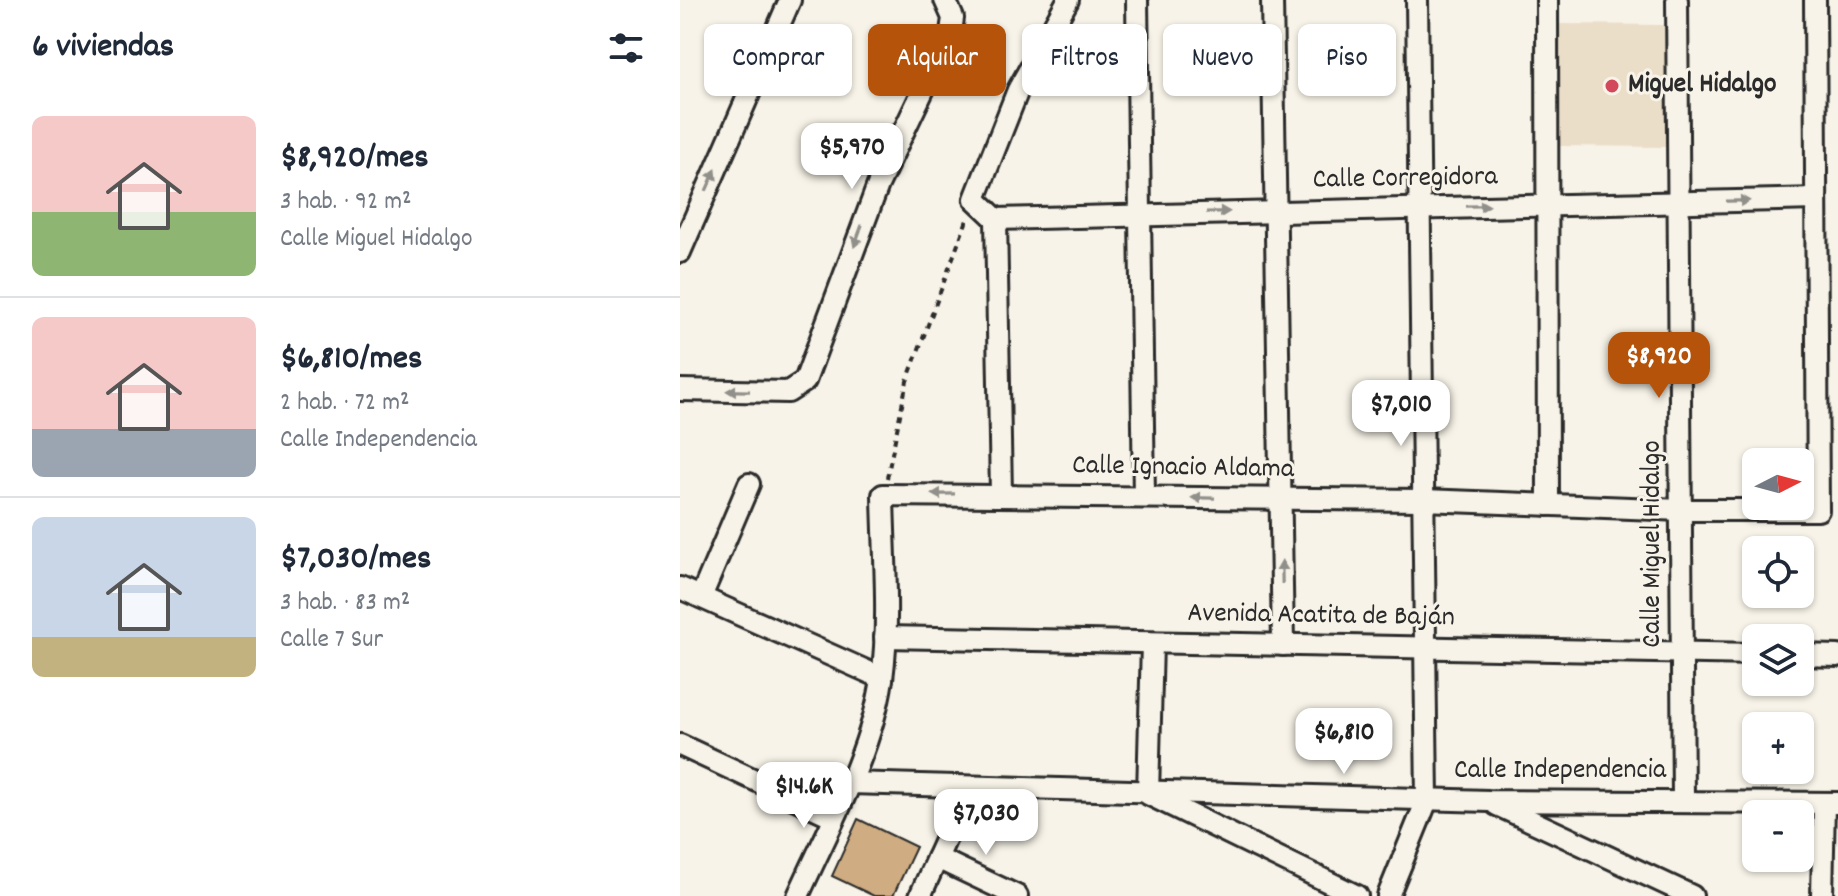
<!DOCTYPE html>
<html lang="es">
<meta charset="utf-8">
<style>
:root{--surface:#fff;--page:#f2f2f3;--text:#1f2937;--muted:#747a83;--line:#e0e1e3;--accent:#b45309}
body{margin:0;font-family:Dekko,sans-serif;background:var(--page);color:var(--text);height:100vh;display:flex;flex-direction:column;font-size:30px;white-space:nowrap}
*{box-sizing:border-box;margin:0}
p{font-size:26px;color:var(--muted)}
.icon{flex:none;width:44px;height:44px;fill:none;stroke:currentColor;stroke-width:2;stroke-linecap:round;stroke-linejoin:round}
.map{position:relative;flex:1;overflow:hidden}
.side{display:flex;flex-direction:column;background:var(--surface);width:680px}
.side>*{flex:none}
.banner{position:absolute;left:24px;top:24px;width:760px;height:72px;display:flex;gap:16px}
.needle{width:52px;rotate:84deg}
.buttons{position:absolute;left:1062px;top:448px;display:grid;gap:16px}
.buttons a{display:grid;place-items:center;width:72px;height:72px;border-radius:12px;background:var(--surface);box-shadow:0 2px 6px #0004;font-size:40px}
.price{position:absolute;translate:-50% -68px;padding:0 18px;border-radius:16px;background:#fff;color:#222;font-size:26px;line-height:52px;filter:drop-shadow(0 2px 4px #0008)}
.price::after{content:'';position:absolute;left:50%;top:48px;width:24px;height:18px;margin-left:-12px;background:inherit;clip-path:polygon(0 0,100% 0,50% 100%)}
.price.current{background:var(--accent);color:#fff}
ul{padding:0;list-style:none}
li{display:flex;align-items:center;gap:24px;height:200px;padding:0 32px}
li+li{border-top:2px solid var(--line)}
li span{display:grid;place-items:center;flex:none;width:224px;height:160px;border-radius:12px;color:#555}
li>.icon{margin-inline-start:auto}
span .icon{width:96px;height:96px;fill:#fffc;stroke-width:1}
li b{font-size:34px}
h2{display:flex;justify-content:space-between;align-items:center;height:96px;padding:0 32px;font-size:34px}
.tag{padding:0 28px;border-radius:12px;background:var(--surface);box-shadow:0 2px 6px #0004;font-size:28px;line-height:72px}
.tag.current{background:var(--accent);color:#fff}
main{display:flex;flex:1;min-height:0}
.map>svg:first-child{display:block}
.built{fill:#ebdec9}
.building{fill:#cfac81;stroke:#2b2b2b;stroke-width:2}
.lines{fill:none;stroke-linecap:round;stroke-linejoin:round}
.minor-casing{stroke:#2b2b2b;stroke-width:26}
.path{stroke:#2b2b2b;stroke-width:4;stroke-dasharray:6 6;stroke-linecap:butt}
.minor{stroke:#f7f3e8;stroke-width:20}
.oneway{fill:#918f8a}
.poi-dot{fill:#d1495b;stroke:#f7f3e8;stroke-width:3}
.labels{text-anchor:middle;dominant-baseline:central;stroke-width:6;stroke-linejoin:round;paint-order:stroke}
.poi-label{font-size:28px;font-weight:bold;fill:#2b2b2b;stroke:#f7f3e8;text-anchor:start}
.street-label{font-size:28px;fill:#2b2b2b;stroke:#f7f3e8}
</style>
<main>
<section class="side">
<h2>6 viviendas<svg class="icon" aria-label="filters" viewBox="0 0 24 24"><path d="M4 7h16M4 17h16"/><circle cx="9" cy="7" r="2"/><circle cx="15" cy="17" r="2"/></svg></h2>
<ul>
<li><span style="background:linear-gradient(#f6c9c9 60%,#8fb573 0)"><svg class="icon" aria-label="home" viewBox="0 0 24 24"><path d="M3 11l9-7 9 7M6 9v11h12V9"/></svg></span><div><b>$8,920/mes</b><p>3 hab. · 92 m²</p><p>Calle Miguel Hidalgo</p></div></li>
<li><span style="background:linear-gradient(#f6c9c9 70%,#9aa5b1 0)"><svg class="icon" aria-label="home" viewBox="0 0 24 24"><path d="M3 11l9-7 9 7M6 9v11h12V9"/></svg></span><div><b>$6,810/mes</b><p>2 hab. · 72 m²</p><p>Calle Independencia</p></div></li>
<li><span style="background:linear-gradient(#c9d6e8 75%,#c2b280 0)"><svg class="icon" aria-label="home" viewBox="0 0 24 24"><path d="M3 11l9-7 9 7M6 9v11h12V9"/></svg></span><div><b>$7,030/mes</b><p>3 hab. · 83 m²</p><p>Calle 7 Sur</p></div></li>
</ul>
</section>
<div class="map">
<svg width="1158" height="896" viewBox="0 0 1158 896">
<rect width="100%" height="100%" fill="#f7f3e8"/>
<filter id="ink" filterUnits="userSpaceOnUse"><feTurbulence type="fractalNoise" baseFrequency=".0125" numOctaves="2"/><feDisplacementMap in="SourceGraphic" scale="16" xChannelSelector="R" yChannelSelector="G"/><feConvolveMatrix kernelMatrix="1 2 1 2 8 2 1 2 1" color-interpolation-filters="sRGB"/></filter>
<g filter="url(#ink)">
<path class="built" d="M878,24L988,25L987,147L877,146Z"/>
<path class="building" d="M178,819L236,847L213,896H194L152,876Z"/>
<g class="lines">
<defs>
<g id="minor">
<path d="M457,0L464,497"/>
<path d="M592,0L603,645"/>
<path d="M867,0L868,505"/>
<path d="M997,0L1003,800"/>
<path d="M316,219L1136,199"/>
<path d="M316,219L321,494"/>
<path d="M316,219L295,199L338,90L388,0"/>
<path d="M0,252L110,0"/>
<path d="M0,390L108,392L125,381L198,185L271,32L273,18L265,0"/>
<path d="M0,588L202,678"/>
<path d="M21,597L69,484"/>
<path d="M205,637L1076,654"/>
<path d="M472,643L468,794L677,896"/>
<path d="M1120,655L1158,656"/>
<path d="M0,745L154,817"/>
<path d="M169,783L809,801L1158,803"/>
<path d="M817,805L1012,896"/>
<path d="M257,858L337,896"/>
<path d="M118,896C149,827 191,754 202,679C210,619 204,555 203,495L743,500L1002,510H1138L1135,0"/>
<path d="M240,896L289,787"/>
<path d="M708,896L747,800L737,0"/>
<path d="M1142,896L1144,803"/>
</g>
</defs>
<use href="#minor" class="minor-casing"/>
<path class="path" d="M207,478L227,381L287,220"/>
<use href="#minor" class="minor"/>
</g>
<defs><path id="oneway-solid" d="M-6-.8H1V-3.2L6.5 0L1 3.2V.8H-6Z" transform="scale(2)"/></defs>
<g class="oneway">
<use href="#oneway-solid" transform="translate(31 180) rotate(-66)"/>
<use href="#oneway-solid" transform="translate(1058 201) rotate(-1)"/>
<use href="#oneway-solid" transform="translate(798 206) rotate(-1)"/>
<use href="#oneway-solid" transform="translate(538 212) rotate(-1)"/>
<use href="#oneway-solid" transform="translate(178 236) rotate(110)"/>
<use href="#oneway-solid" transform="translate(58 391) rotate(-179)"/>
<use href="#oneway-solid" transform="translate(263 494) rotate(179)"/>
<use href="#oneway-solid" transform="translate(523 498) rotate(-179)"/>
<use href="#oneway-solid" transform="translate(602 572) rotate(-91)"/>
</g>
</g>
<circle class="poi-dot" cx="932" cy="86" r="8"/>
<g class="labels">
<g class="poi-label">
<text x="948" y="86">Miguel Hidalgo</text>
</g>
<g class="street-label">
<text transform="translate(725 180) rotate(-1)">Calle Corregidora</text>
<text transform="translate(503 469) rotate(1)">Calle Ignacio Aldama</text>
<text transform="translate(974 544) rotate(-90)">Calle Miguel Hidalgo</text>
<text transform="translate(641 617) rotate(1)">Avenida Acatita de Baján</text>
<text x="880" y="772">Calle Independencia</text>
</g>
</g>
</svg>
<div class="buttons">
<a><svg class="needle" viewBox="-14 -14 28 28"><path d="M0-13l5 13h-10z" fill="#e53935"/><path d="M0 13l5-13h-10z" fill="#747a83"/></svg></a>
<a><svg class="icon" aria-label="locate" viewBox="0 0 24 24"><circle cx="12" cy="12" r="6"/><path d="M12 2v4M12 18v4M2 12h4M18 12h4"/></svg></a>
<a><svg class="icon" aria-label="layers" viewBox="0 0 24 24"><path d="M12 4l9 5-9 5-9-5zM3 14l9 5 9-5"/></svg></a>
<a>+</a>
<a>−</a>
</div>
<b class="price" style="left:172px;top:191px">$5,970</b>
<b class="price current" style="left:979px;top:400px">$8,920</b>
<b class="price" style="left:721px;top:448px">$7,010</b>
<b class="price" style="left:664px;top:776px">$6,810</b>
<b class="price" style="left:124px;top:830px">$14.6K</b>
<b class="price" style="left:306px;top:857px">$7,030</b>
<div class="banner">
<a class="tag">Comprar</a>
<a class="tag current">Alquilar</a>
<a class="tag">Filtros</a>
<a class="tag">Nuevo</a>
<a class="tag">Piso</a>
</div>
</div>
</main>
